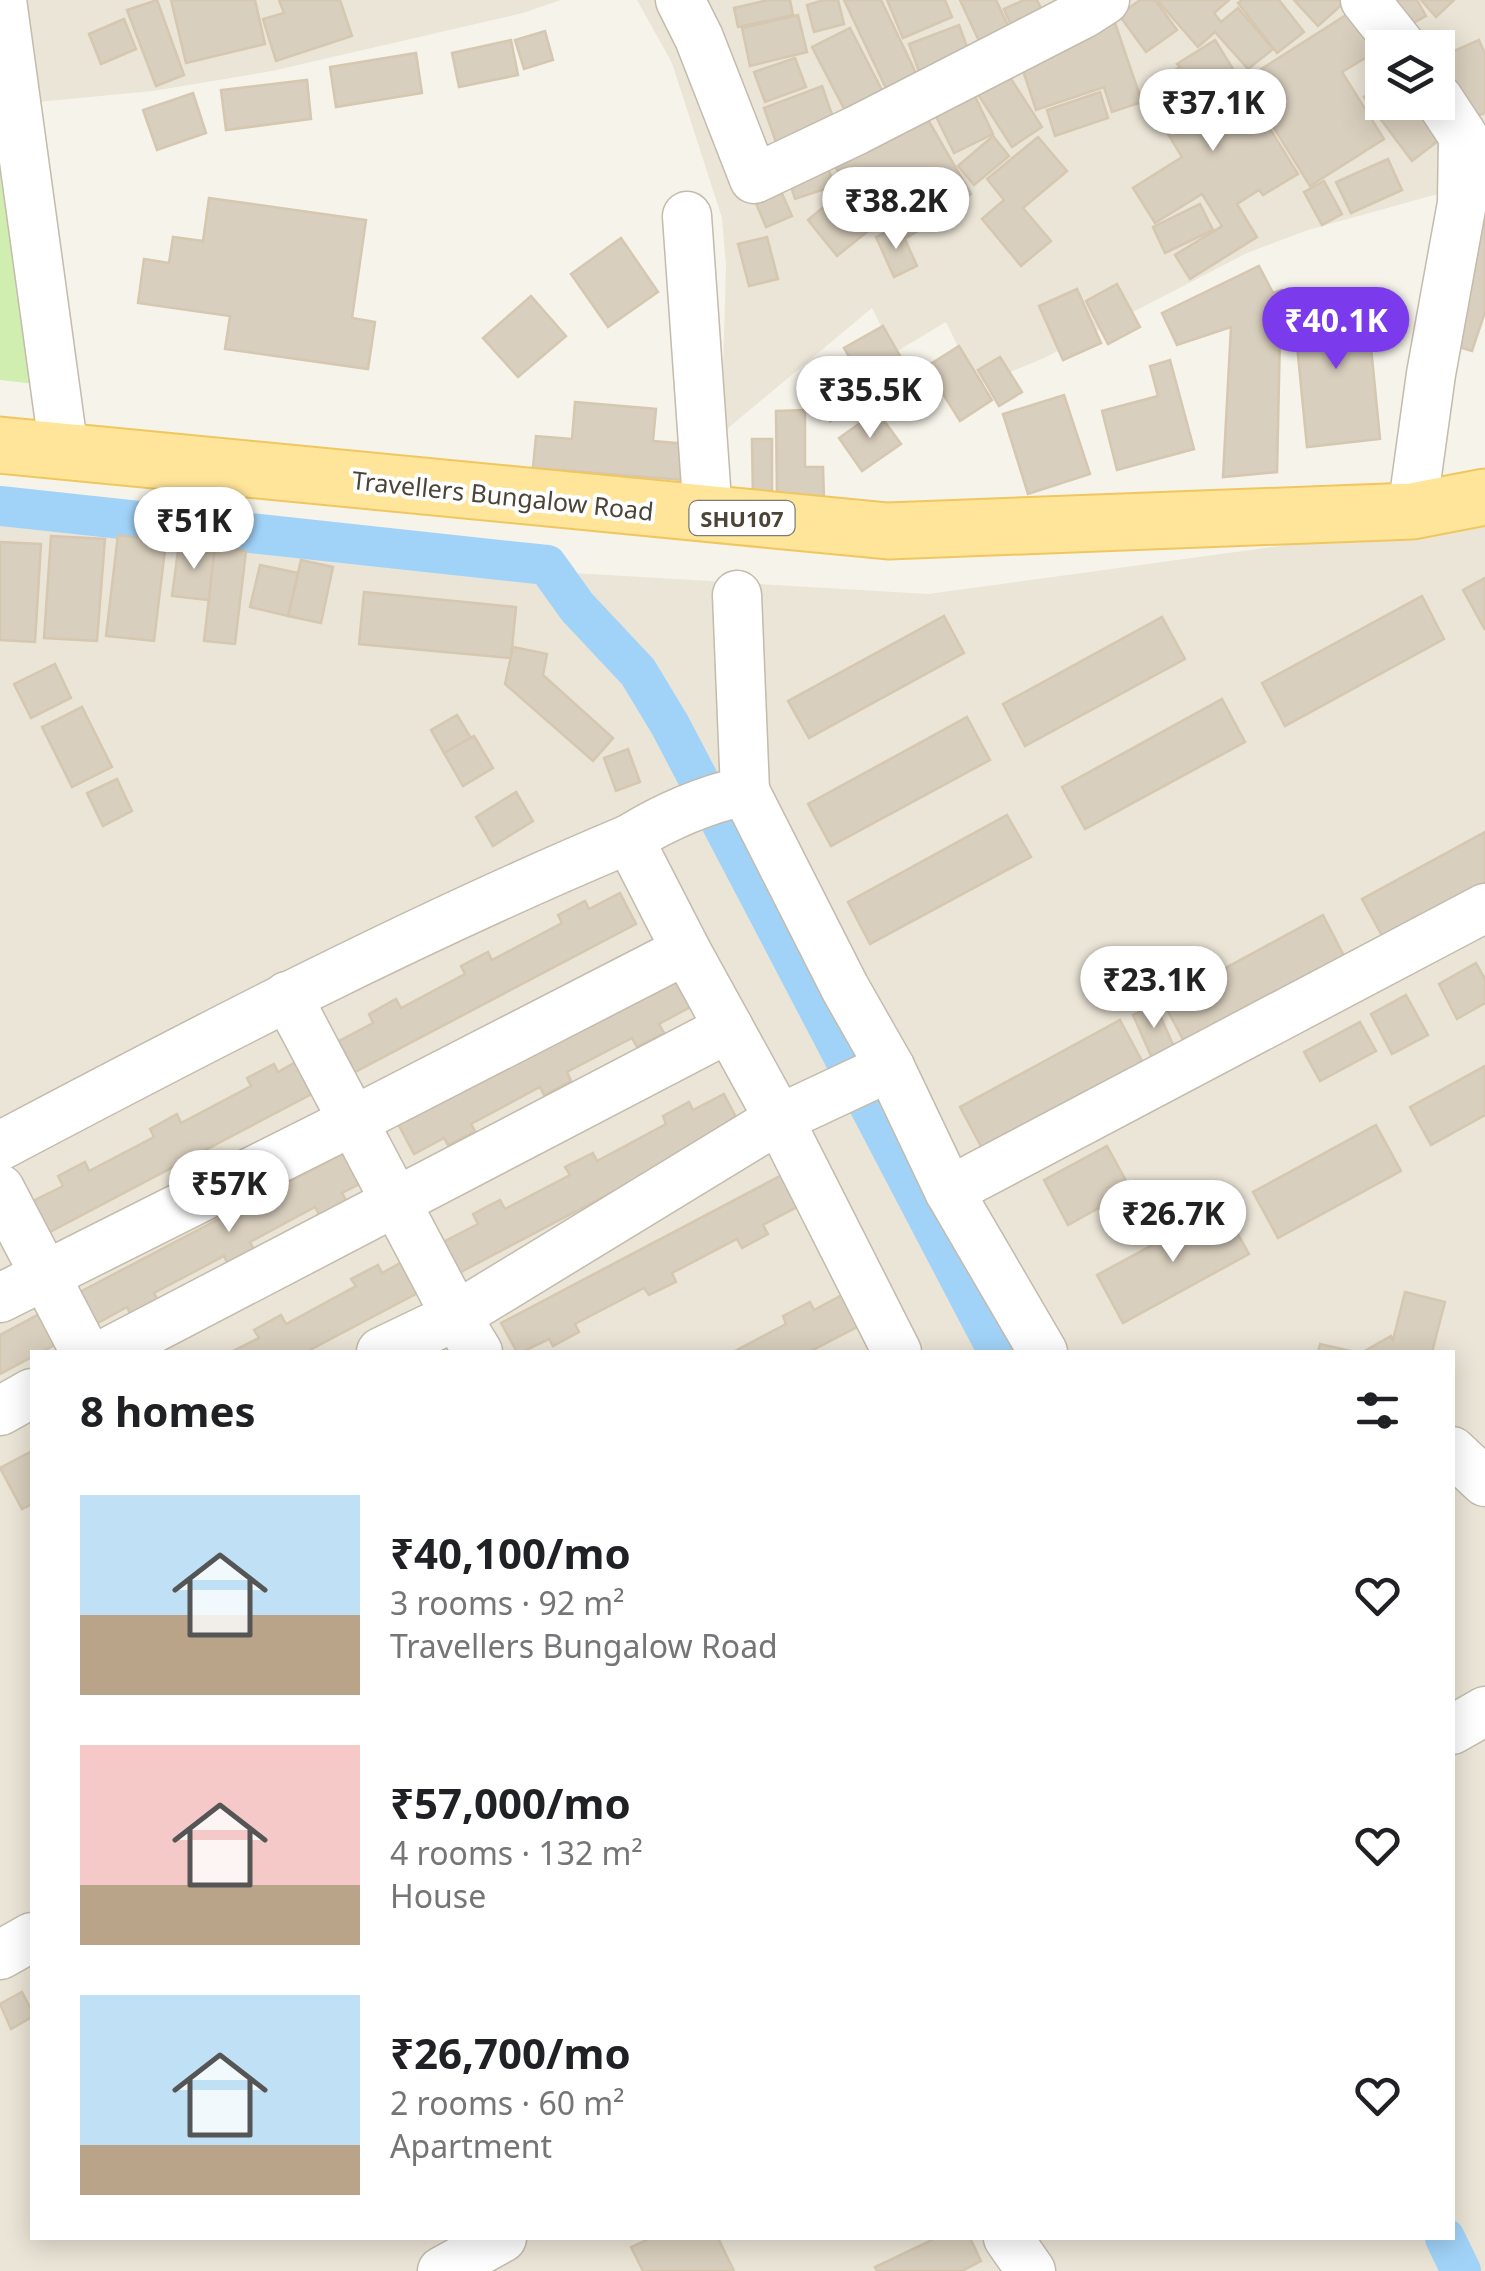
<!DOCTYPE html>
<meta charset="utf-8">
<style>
:root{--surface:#fff;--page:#f2f2f2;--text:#202124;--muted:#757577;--accent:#7c3aed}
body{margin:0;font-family:"Noto Sans",sans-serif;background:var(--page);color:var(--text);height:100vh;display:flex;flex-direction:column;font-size:38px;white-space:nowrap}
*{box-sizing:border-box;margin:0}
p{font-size:32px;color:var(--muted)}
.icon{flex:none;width:55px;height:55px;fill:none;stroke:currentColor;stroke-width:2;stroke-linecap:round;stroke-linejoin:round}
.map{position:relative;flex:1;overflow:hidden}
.panel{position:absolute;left:30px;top:1350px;width:1425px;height:890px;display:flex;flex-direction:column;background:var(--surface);border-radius:0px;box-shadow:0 5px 25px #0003}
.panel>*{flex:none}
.controls{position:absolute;left:1365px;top:30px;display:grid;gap:20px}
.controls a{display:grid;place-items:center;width:90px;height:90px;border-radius:0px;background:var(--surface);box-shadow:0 5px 25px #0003;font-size:50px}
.price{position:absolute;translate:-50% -85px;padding:0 22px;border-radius:35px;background:#fff;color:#222;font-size:32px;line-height:65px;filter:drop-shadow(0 2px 5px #0008)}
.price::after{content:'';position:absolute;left:50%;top:60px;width:30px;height:22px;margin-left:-15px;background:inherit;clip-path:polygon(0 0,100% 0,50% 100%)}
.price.current{background:var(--accent);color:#fff}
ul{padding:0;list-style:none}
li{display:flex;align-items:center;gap:30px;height:250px;padding:0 50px}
li span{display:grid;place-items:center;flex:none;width:280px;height:200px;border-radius:0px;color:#555}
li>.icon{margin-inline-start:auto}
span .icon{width:120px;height:120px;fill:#fffc;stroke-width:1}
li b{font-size:42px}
h2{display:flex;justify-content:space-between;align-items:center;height:120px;padding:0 50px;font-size:42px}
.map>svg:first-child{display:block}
.residential{fill:#ebe5d7;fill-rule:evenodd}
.green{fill:#d0eeaf}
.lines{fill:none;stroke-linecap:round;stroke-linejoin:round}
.canal{stroke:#a1d3f8;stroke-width:40}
.building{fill:#d9cfbe;stroke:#d5c7b0;stroke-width:2.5}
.minor-casing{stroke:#c3bbab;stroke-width:51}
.major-casing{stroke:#f0c75e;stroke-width:59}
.minor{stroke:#fff;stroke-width:48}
.major{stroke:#ffe59a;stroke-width:55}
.labels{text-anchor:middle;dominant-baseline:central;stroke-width:8;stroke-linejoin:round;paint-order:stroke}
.shield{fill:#fff;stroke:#817c73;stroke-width:2.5}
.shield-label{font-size:22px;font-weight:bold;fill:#4b4437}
.street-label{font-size:25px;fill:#4b4437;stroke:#fff}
</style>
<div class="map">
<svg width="1485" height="2271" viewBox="0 0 1485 2271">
<rect width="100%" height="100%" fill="#f6f3ea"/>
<g class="residential">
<path d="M0,0H561L523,13L272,71L153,91L37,102Z"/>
<path d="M637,0H1485V155L1445,192L1308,230L1247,253L1044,358L977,386L946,322L894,353L872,308L721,434L726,266L722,218L672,63ZM1382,48H1438V102H1382Z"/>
<path d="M1485,518V2271H0V524L176,533L481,573H574L928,594ZM32,1352H1452V2238H32Z"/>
</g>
<path class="green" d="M0,99L45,385L0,380Z"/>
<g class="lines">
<g class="canal">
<path d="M0,506L547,565L577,607L638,672L670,725L998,1352"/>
<path d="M1445,2238L1461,2271"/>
</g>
</g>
<g class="building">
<path d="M157,0L184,75L156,86L127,10Z"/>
<path d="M171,0H255L265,44L186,63Z"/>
<path d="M279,0H340L352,36L276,61L263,19L284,13Z"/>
<path d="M768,0H790L793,15L738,27L734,8Z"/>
<path d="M824,0H838L844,24L814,32L807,5Z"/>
<path d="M844,0H881L924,90L894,105Z"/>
<path d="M887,0H945L952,17L903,38Z"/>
<path d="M960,0H996L1016,42L986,56Z"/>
<path d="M1024,0H1037L1049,25L1017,39L1004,9Z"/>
<path d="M1140,0H1155L1177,30L1146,52L1119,15Z"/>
<path d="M1157,0H1229L1214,13L1221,22L1238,8L1273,49L1248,69L1215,32L1198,47Z"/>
<path d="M1242,0H1279L1304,32L1277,53L1238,3Z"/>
<path d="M1294,0H1347L1318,26Z"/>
<path d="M1385,0H1417L1426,16L1395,33Z"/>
<path d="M1421,0H1454L1436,17Z"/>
<path d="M1357,8L1382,48L1342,72L1384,139L1310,186L1244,80Z"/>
<path d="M798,15L807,52L750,66L742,28Z"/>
<path d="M124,19L136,49L101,64L89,34Z"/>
<path d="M1115,23L1142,102L1112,112L1104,87L1036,110L1018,55Z"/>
<path d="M959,25L971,58L921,77L909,44Z"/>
<path d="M850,28L888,102L851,122L812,47Z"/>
<path d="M545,31L553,60L524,69L515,40Z"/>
<path d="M511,40L518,75L459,87L452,53Z"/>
<path d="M1215,40L1298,174L1263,195L1259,190L1237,204L1257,237L1190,279L1175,255L1222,226L1202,194L1155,223L1133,188L1182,157L1154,111L1171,100L1158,80L1180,67L1177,64Z"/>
<path d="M1479,40L1485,54V113L1460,123L1438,68V58Z"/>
<path d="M416,53L422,93L336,107L330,67Z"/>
<path d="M795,58L806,87L765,102L754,72Z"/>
<path d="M1004,68L1042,127L1012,147L974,88Z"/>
<path d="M307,80L311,119L226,130L221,90Z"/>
<path d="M1382,83V102H1424L1447,134L1412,161L1364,97Z"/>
<path d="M822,86L837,129L779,151L764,108Z"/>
<path d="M970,86L993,134L954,153L931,106Z"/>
<path d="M1100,92L1108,118L1055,136L1047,110Z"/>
<path d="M193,93L206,133L157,150L143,110Z"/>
<path d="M920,106L971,194L933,215L936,220L906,238L895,217L871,231L830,157Z"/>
<path d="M993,136L1009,156L974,185L958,166Z"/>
<path d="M1038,137L1067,171L1023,208L1051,241L1021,266L982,219L1004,200L987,179Z"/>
<path d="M825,157L834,186L795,199L786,170Z"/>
<path d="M1388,159L1402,190L1351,213L1336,182Z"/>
<path d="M775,178L792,216L766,227L750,189Z"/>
<path d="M1324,181L1342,214L1322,225L1304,192Z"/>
<path d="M839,194L868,231L837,256L808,220Z"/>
<path d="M209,198L366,220L352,318L375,322L368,369L225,349L230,316L138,303L144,259L169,263L173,237L203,241Z"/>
<path d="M1200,204L1213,230L1165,253L1153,227Z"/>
<path d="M1485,209V312L1472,351L1442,342Z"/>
<path d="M899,226L917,266L894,277L876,237Z"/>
<path d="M767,237L778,279L749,286L738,244Z"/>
<path d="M621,238L658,292L608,327L571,274Z"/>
<path d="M1259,266L1273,293L1281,290L1277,472L1223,477L1231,327L1177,345L1162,313Z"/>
<path d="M1117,284L1140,327L1108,344L1086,301Z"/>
<path d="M1077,289L1101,343L1063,360L1039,306Z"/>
<path d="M531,296L566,336L518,377L483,338Z"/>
<path d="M1366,296L1380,439L1307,447L1293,304Z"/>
<path d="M883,326L916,384L878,406L844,348Z"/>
<path d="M959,346L992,400L960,421L926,367Z"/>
<path d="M1000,357L1022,392L999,406L978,370Z"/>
<path d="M1170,360L1194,449L1117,470L1102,411L1158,396L1150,366Z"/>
<path d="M826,367L850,411L830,421L807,377Z"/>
<path d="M1064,395L1090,474L1028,494L1003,414Z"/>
<path d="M575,402L656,409L653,441L698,445L695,481L533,468L536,436L572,439Z"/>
<path d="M805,410V467H823L824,500L777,501L776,411Z"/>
<path d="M877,411L901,444L862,471L839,438Z"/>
<path d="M752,439H772V497H753Z"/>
<path d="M118,535L166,541L154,641L106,636Z"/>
<path d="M51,536L105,539L97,641L44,638Z"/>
<path d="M0,542L41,544L35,642L0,640Z"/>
<path d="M179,543L215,547L209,600L172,596Z"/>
<path d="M215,547L246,551L235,644L204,641Z"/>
<path d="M301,560L333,567L321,623L288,616Z"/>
<path d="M260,565L298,573L288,616L250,607Z"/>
<path d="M1485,578V630L1463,590Z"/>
<path d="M364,592L516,607L511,658L359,644Z"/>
<path d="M1422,596L1444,639L1285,726L1262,683Z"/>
<path d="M944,616L964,653L809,738L788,701Z"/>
<path d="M1162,617L1185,659L1025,746L1003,704Z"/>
<path d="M513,647L547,654L543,675L613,738L593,761L505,684Z"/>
<path d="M55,664L71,698L31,718L14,684Z"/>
<path d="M1222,699L1245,742L1085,829L1062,787Z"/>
<path d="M82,707L112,767L72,787L42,727Z"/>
<path d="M457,715L471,738L444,753L431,730Z"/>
<path d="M967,717L990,760L831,846L808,804Z"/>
<path d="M474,736L493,768L463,786L444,753Z"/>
<path d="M628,749L640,782L616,791L604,758Z"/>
<path d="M117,779L132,811L103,826L87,793Z"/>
<path d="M516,792L533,821L493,846L476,817Z"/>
<path d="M1007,815L1031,857L870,944L848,902Z"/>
<path d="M1485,832V887L1385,941L1362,899Z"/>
<path d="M620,893L636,924L355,1072L339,1041L373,1023L369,1014L396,999L401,1008L465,974L461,966L488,952L492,960L562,923L558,915L585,901L589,909Z"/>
<path d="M1323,915L1345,958L1186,1045L1163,1002Z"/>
<path d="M1476,963L1485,979V1003L1457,1019L1439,984Z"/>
<path d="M678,974L694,1005L659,1024L664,1033L637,1047L632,1038L567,1072L571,1081L544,1095L540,1087L471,1124L475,1131L448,1145L444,1138L414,1154L397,1122Z"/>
<path d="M1406,995L1428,1035L1392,1054L1371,1014Z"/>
<path d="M1155,1004L1174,1047L1152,1058L1133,1015Z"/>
<path d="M1120,1020L1143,1063L983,1150L960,1107Z"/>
<path d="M1360,1022L1376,1051L1320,1081L1304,1052Z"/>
<path d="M308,1055L325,1087L44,1235L27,1204L63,1186L58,1176L85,1162L89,1171L154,1137L150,1129L177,1114L181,1123L251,1086L247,1078L274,1064L278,1072Z"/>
<path d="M1485,1066V1115L1431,1145L1410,1107Z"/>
<path d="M724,1094L740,1125L459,1273L443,1242L478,1224L473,1214L500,1200L505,1209L570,1175L565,1167L593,1153L597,1161L666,1124L663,1116L689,1102L693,1110Z"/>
<path d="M1376,1125L1401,1171L1278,1238L1253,1192Z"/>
<path d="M361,1144L377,1175L342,1193L347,1202L320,1216L315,1207L250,1242L254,1250L228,1264L224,1256L154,1293L158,1300L131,1315L127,1307L96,1324L80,1292Z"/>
<path d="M1107,1146L1131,1190L1068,1225L1044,1180Z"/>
<path d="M782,1175L799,1206L763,1225L768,1234L742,1248L737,1239L672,1273L676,1282L649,1295L644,1288L575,1324L579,1332L553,1346L549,1339L522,1352H517L501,1323Z"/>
<path d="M1223,1207L1249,1254L1123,1323L1097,1275Z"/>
<path d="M413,1256L429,1287L306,1352H231L259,1338L254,1330L281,1315L286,1324L356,1286L351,1279L378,1265L382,1273Z"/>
<path d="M1405,1292L1445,1302L1432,1352H1363L1391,1336L1393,1340Z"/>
<path d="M844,1294L861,1325L809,1352H733L786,1324L783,1316L810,1302L814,1310Z"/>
<path d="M47,1310L63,1341L41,1352H32V1357L0,1374V1335Z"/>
<path d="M1320,1344L1355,1352H1318Z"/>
<path d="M32,1451V1504L22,1509L0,1468Z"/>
<path d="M22,1992L32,2011V2017L11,2029L0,2004Z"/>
<path d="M651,2238H718L734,2271H643L631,2247Z"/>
<path d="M936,2238H970L981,2261L962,2271H877L875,2267Z"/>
</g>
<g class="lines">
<defs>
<g id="minor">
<path d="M2,0L64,452"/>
<path d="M680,0L699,38L754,179L857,130L1083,14L1105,0"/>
<path d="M1365,0L1403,48"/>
<path d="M687,216L708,515"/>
<path d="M1412,511L1431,374L1462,203L1463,136L1438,98"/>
<path d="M737,595L745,791C703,800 665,817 629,839L686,950L779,1119L897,1352"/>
<path d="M745,791L845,988L890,1067L949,1191L1043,1352"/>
<path d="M287,996L456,1316L478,1352"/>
<path d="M0,1146C206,1037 414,929 629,839"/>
<path d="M0,1189L85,1352"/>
<path d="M949,1191L1485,908"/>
<path d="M0,1298L353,1121L686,950"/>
<path d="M108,1352L729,1028"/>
<path d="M381,1352L456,1316L779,1119L890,1067"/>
<path d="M0,1411L32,1393"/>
<path d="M1452,1451L1485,1482"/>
<path d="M1452,1730L1485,1711"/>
<path d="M0,1955L32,1937"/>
<path d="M1008,2238L1031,2271"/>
<path d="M442,2271L502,2238"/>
</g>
<path id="major" d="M0,445L888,531L1412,511L1485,497"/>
</defs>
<use href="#minor" class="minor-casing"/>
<use href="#major" class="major-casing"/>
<use href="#minor" class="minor"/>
<use href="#major" class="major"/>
</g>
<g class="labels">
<rect class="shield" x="689.5" y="501" width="105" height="34" rx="8"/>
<g class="shield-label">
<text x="742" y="518">SHU107</text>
</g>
<g class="street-label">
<text transform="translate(503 495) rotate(6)">Travellers Bungalow Road</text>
</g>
</g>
</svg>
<div class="controls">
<a><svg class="icon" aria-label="layers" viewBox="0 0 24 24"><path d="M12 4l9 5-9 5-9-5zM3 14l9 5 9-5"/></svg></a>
</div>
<b class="price" style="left:1213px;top:154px">₹37.1K</b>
<b class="price" style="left:896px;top:252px">₹38.2K</b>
<b class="price current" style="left:1336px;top:372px">₹40.1K</b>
<b class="price" style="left:870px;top:441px">₹35.5K</b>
<b class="price" style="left:194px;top:572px">₹51K</b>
<b class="price" style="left:1154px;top:1031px">₹23.1K</b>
<b class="price" style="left:229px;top:1235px">₹57K</b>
<b class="price" style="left:1173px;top:1265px">₹26.7K</b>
<section class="panel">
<h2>8 homes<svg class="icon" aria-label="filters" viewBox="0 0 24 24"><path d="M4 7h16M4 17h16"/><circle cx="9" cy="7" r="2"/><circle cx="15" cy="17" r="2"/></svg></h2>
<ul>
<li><span style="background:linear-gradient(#bfe0f5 60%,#b9a48a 0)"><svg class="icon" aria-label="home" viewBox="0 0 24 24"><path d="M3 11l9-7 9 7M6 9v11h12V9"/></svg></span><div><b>₹40,100/mo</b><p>3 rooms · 92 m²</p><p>Travellers Bungalow Road</p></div><svg class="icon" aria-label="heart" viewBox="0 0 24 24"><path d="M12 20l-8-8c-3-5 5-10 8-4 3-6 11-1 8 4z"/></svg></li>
<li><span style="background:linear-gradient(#f6c9c9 70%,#b9a48a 0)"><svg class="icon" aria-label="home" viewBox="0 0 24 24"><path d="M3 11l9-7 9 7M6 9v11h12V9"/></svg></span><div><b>₹57,000/mo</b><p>4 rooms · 132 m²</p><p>House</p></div><svg class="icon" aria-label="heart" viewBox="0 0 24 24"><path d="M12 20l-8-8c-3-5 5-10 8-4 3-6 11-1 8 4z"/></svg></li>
<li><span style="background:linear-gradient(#bfe0f5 75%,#b9a48a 0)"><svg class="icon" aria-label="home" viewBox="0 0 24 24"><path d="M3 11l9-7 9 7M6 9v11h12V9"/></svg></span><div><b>₹26,700/mo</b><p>2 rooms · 60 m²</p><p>Apartment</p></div><svg class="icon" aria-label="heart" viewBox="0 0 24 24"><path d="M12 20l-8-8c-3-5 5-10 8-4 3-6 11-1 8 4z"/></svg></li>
</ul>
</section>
</div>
